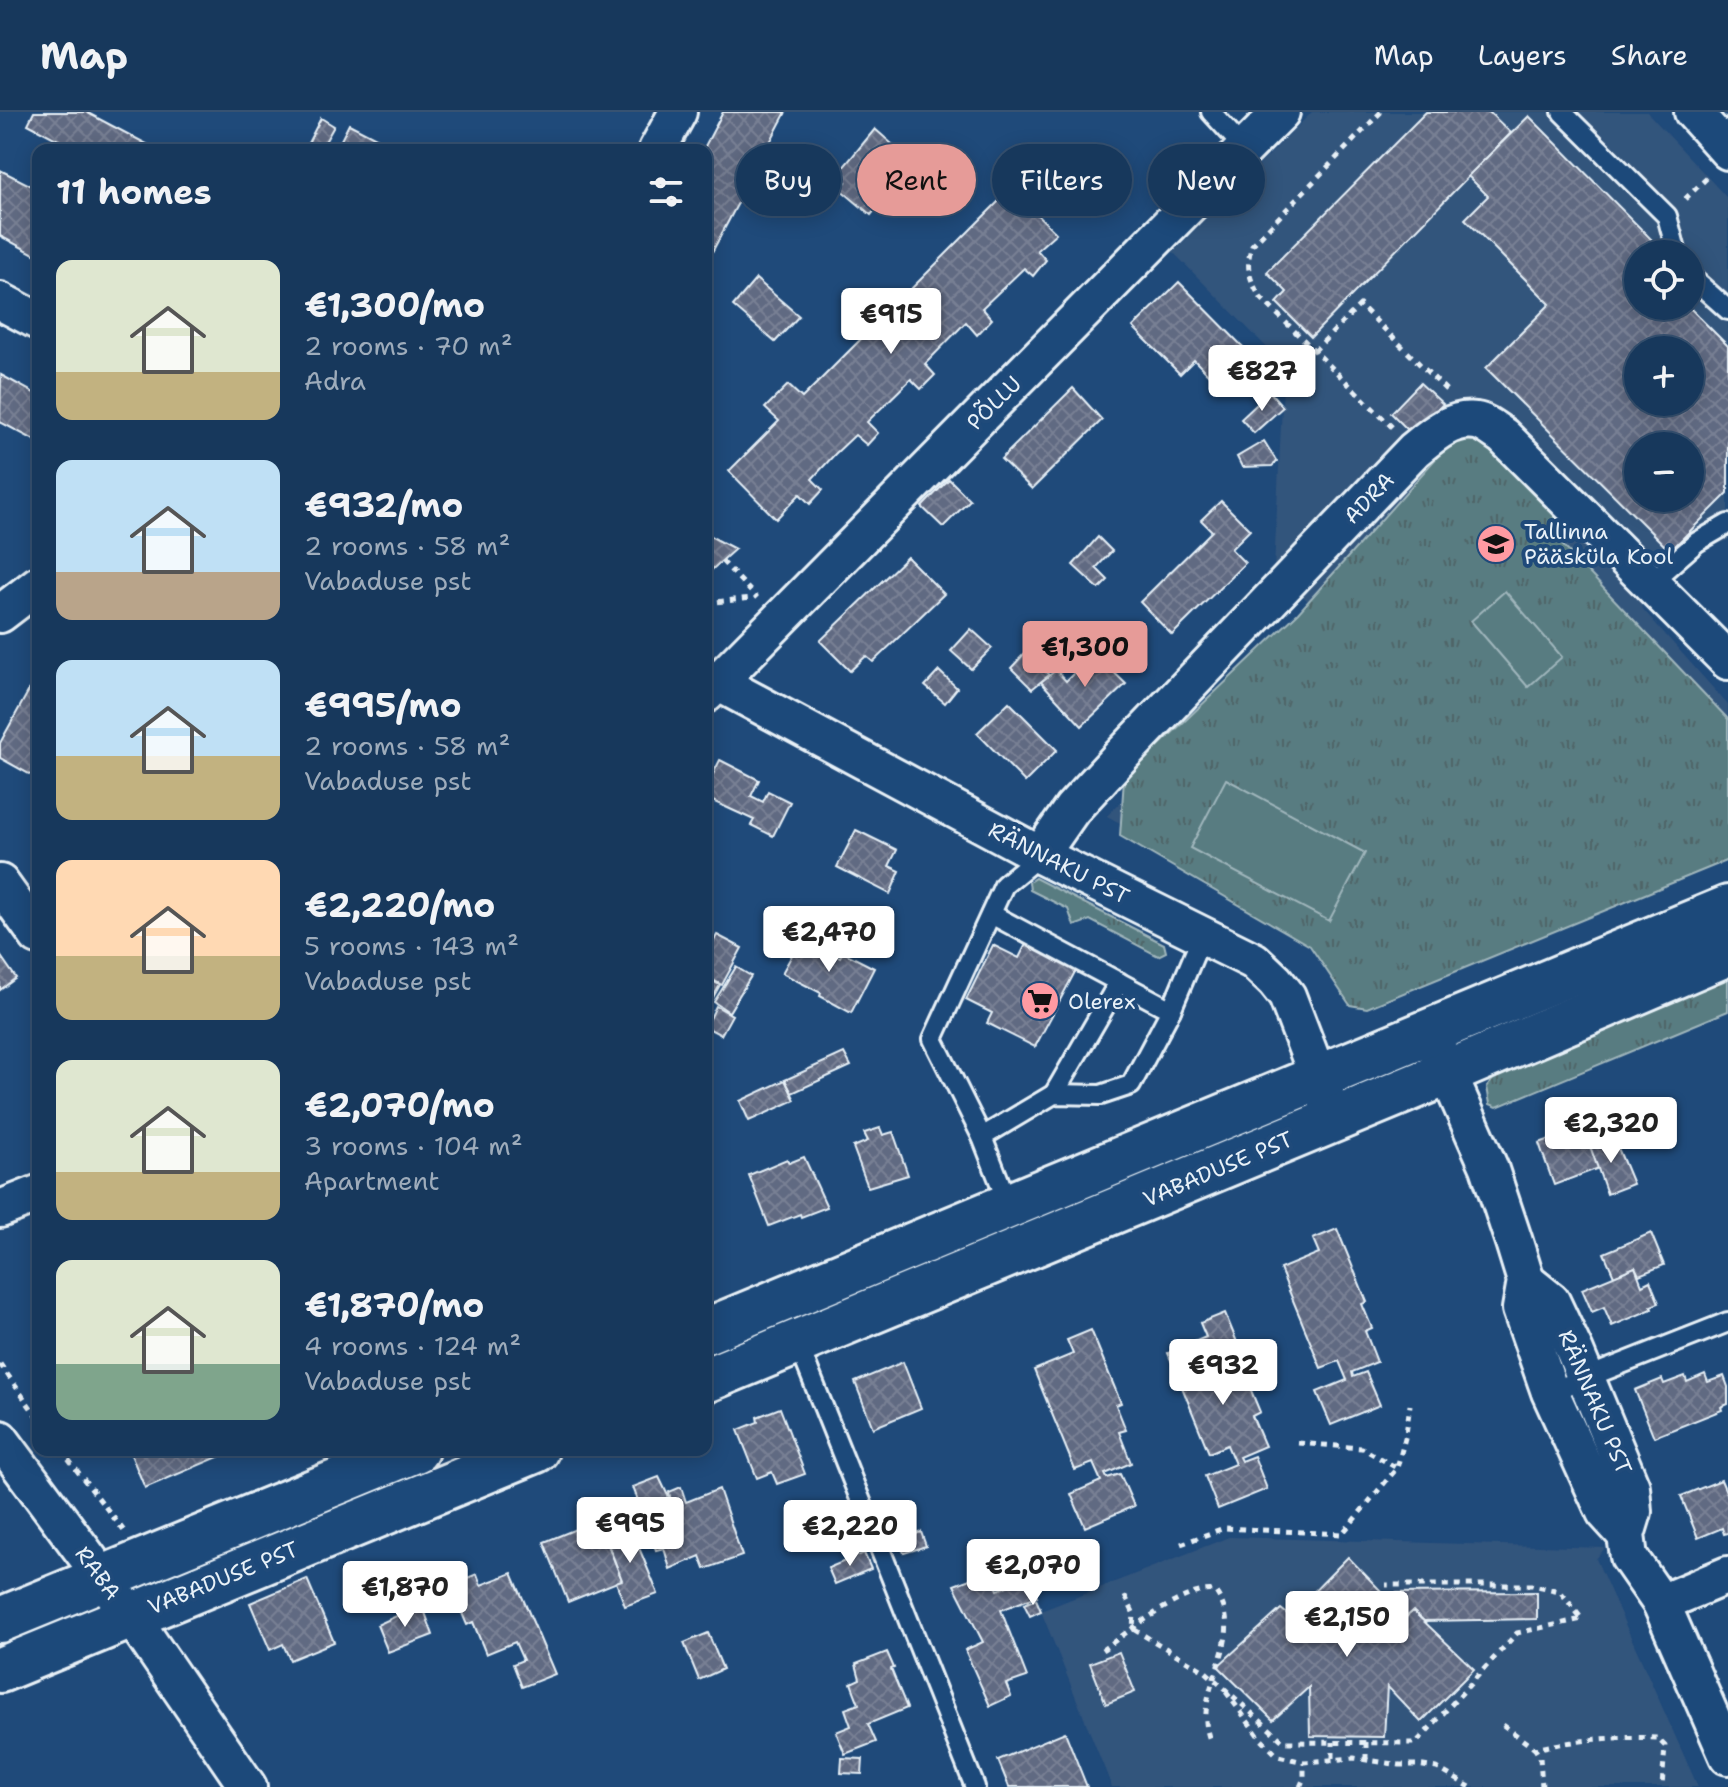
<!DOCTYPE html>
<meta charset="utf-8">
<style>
:root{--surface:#17385c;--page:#244365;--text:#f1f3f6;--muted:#9eacbb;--line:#365272;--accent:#e69b98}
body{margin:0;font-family:"Shantell Sans",sans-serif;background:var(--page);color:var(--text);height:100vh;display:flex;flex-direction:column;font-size:30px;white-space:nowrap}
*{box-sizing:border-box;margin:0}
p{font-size:26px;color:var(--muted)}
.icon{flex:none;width:44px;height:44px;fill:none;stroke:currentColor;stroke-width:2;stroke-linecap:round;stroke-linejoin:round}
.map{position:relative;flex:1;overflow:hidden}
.drawer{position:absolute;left:32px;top:32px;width:680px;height:1312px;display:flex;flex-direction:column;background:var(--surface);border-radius:16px;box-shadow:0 4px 20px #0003,0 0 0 2px var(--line)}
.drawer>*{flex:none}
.top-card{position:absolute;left:736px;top:32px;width:760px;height:72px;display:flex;gap:16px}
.fabs{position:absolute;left:1624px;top:128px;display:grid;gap:16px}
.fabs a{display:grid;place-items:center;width:80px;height:80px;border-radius:50%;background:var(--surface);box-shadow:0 4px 20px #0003,0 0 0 2px var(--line);font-size:40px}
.price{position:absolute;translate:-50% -68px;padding:0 18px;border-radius:8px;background:#fff;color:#222;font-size:26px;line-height:52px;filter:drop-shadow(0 2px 4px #0008)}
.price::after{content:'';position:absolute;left:50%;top:48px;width:24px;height:18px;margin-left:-12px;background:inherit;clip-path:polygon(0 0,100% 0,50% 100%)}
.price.on{background:var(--accent);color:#111}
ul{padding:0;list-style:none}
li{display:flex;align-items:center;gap:24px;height:200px;padding:0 24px}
li span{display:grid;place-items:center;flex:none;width:224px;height:160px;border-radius:16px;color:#555}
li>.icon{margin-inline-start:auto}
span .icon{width:96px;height:96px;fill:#fffc;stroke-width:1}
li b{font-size:34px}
h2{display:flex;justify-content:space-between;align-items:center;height:96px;padding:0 24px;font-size:34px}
.tag{padding:0 28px;border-radius:36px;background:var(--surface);box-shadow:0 4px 20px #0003,0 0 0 2px var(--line);font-size:28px;line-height:72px}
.tag.on{background:var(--accent);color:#111}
header{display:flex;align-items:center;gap:48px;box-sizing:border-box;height:112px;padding:0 40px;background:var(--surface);border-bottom:2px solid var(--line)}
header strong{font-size:38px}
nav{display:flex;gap:44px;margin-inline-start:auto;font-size:28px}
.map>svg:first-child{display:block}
.built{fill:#33547c;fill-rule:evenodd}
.grass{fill:url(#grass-tufts);stroke:#a0b6bc;stroke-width:2}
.pitch{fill:#587c81;stroke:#a0b6bc;stroke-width:2}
.building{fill:url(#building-cross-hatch);stroke:#e8f1f8;stroke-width:2;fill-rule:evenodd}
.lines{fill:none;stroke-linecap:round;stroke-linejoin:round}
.service-casing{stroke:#e8f1f8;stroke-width:24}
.minor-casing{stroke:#e8f1f8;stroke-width:42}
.trunk-casing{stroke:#e8f1f8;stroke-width:50}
.path{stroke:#e8f1f8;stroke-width:5;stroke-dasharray:6 6;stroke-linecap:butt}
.service{stroke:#1f4a7a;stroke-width:18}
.minor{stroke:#1f4a7a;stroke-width:36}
.trunk{stroke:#1f4a7a;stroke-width:44}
.labels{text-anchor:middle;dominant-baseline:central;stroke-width:8;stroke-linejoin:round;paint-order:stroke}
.street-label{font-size:22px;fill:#e8f1f8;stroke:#1f4a7a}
.poi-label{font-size:22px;fill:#e8f1f8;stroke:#1f4a7a;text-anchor:start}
</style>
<header>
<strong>Map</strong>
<nav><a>Map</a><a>Layers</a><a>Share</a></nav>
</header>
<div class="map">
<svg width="1728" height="1675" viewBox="0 0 1728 1675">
<defs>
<pattern id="grass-tufts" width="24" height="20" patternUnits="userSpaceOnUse" patternTransform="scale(2)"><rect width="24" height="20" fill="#587c81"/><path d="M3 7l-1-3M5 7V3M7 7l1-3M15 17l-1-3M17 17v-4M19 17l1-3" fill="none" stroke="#506568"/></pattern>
<pattern id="building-cross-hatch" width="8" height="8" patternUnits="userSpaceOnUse" patternTransform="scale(2)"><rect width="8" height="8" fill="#616a82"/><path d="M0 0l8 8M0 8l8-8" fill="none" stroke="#788094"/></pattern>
</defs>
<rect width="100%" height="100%" fill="#1f4a7a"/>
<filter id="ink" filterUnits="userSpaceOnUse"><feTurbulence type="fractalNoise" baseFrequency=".0125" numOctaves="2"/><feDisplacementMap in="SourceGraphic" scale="16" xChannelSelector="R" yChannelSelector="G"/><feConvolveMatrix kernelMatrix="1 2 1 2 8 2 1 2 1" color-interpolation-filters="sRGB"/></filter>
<g filter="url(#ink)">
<g class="built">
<path d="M1312,0H1647L1728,87V428L1706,437L1641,495L1728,593V724L1395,859L1107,704L1312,493L1274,457L1284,253L1173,140ZM1638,142H1690V194H1638ZM1638,238H1690V290H1638ZM1638,334H1690V386H1638Z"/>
<path d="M1229,1425L1605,1436L1596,1447L1698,1675H1112L1041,1499Z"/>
</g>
<g class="grass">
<path d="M1455,325L1489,330L1567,401L1549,419L1728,607V748L1367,896L1350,893L1310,834L1120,724L1124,667L1298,501Z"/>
<path d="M1035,766L1164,832L1166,840L1158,844L1090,808L1074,814L1068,797L1030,778L1029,770Z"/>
<path d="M1728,864V899L1497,995L1490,992L1487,975L1495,965Z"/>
</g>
<g class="pitch">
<path d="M1505,479L1562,545L1528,575L1471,509Z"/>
<path d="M1226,667L1365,741L1329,809L1190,736Z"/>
</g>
<g class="building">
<path d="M34,0H86L158,38H77L28,12Z"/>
<path d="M723,0H786L711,142L706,139V38H703Z"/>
<path d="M1426,0H1489L1511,21L1311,225L1277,191L1287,180L1267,160Z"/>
<path d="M1529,4L1656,132L1647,142H1638V194H1688L1728,234V381L1670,439L1486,256L1550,192L1465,107L1488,84L1468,64ZM1638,238H1690V290H1638ZM1638,334H1690V386H1638Z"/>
<path d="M321,6L334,14L321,37L308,31Z"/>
<path d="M349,12L382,29L378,38H336Z"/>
<path d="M875,17L900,39L893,47L907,59L871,103L840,77L846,70L837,63Z"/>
<path d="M0,58L38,77V144L0,124Z"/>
<path d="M1011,77L1056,121L1037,138L1046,148L1033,164L1024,156L982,196L992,207L977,223L966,210L925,252L935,263L921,277L911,267L867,310L878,321L867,333L855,323L835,342L812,367L823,378L810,392L800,382L776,407L729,359L779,309L765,296L788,273L802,286Z"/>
<path d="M756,167L799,204L775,230L733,194Z"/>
<path d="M1179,170L1254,246L1223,277L1194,248L1180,262L1133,215Z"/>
<path d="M1,263L38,283V330L0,310Z"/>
<path d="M1420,271L1443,292L1413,323L1391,301Z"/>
<path d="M1073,276L1102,308L1032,377L1001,347Z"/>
<path d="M1270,280L1283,295L1254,321L1241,307Z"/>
<path d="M1264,329L1277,350L1272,354L1242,355L1237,345Z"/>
<path d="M949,367L970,388L943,415L922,395Z"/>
<path d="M1221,389L1250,418L1231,437L1245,451L1172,523L1140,490L1212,419L1201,408Z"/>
<path d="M706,422L735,437L706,463Z"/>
<path d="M1098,425L1112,439L1096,456L1108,468L1099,477L1073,453Z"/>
<path d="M907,445L944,482L873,550L866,544L850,559L820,529Z"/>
<path d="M971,517L992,536L971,557L951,539Z"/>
<path d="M1025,541L1049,563L1032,577L1011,556Z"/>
<path d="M1094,541L1126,572L1082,614L1041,570L1056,558L1066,569Z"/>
<path d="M939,559L957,576L945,591L925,574Z"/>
<path d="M33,571L38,574V667L0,646V631Z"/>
<path d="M1009,590L1057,638L1025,670L977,621Z"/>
<path d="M720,648L759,668L751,684L763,690L768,679L790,690L773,724L751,713L754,708L706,686V676Z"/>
<path d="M856,718L897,738L889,754L900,759L890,782L837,755Z"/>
<path d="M717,823L742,836L722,873L706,864V844Z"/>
<path d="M802,825L840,845L843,840L874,856L851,901L820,884L821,881L782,861Z"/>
<path d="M1026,832L1076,858L1035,935L987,911L992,901L966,888L993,833L1019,846Z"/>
<path d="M0,843L16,866L0,878Z"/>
<path d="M736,855L751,864L729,900L714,890Z"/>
<path d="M709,867L720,873L706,898V872Z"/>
<path d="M716,894L732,903L721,923L706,915Z"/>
<path d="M844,941L851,954L792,981L785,968Z"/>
<path d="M785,968L795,988L749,1009L740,989Z"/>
<path d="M1584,1015L1599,1056L1554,1073L1539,1031Z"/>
<path d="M880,1016L883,1023L893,1020L908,1063L868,1075L853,1035L868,1029L864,1021Z"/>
<path d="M1613,1024L1633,1072L1607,1082L1590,1034Z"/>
<path d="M804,1045L827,1095L801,1105L800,1102L769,1114L749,1063L787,1047L789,1051Z"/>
<path d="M1337,1117L1367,1190L1362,1192L1372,1216L1365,1219L1377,1250L1352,1260L1353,1265L1366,1260L1380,1293L1331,1313L1317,1280L1347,1268L1339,1249L1321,1256L1280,1157L1319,1141L1313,1127Z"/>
<path d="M1651,1121L1664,1153L1639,1163L1635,1155L1614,1164L1604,1141Z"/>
<path d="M1635,1155L1642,1173L1650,1169L1659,1191L1651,1194L1652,1197L1612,1214L1604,1195L1592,1200L1582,1177Z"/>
<path d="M1225,1201L1255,1274L1250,1276L1260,1300L1252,1304L1265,1334L1239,1345L1241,1349L1254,1344L1267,1377L1218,1397L1205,1364L1235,1352L1227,1333L1209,1341L1168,1241L1206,1225L1200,1211Z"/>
<path d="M1091,1218L1121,1291L1116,1293L1126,1318L1119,1320L1131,1351L1105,1362L1107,1366L1120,1362L1134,1394L1085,1415L1071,1382L1101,1369L1093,1351L1075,1358L1034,1258L1073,1242L1067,1228Z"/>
<path d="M903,1250L921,1296L873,1316L855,1270Z"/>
<path d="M1705,1262L1708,1270L1724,1264L1728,1275V1292L1721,1295L1722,1298L1654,1325L1635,1278L1662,1267L1664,1272L1685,1264L1687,1270Z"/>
<path d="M780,1296L805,1362L777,1372L772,1360L757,1366L738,1318L758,1310L757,1305Z"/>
<path d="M129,1338H221L223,1343L145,1376Z"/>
<path d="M659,1365L671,1390L669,1380L681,1375L686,1390L719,1377L742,1444L705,1457L700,1444L670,1457L664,1436L656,1438L633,1375Z"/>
<path d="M1721,1368L1728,1384V1421L1724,1422L1722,1416L1698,1426L1681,1384Z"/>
<path d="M598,1408L622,1468L568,1490L544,1430Z"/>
<path d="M628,1409L658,1482L625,1494L616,1470L622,1468L603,1419Z"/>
<path d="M921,1420L926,1434L904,1441L899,1428Z"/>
<path d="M864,1441L871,1457L835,1472L828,1456Z"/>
<path d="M1348,1445L1406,1505L1413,1499L1474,1557L1421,1610L1387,1574L1384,1625L1310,1624L1309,1575L1273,1608L1218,1554L1281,1497L1290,1504Z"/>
<path d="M991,1459L998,1478L1028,1465L1037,1484L1001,1498L1027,1565L1006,1572L1011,1584L990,1594L965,1538L983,1530L954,1473Z"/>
<path d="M512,1461L555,1562L522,1575L513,1552L523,1548L515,1530L486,1542L473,1510L467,1513L450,1473L477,1462L481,1473Z"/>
<path d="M307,1467L334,1530L290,1548L283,1532L270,1538L250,1491Z"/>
<path d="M1537,1480V1507L1424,1509L1413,1499L1406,1505L1383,1481Z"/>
<path d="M1036,1487L1041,1499L1030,1504L1024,1492Z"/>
<path d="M422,1492L433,1523L388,1540L377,1513Z"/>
<path d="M708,1521L723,1557L699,1568L684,1531Z"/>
<path d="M887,1540L894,1556L891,1557L907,1596L868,1612L876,1630L845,1642L836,1620L851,1614L845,1597L859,1592L851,1571L860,1567L856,1552Z"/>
<path d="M1119,1540L1135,1580L1106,1592L1090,1551Z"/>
<path d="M1065,1620L1087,1675H1009L998,1648Z"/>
<path d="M842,1646L863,1647L862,1662L841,1661Z"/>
</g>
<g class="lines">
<defs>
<g id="service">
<path d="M1211,0L1245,37"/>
<path d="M1562,0L1667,104L1677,142"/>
<path d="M1690,164L1728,198"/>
<path d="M1650,471L1697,430L1728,412"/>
<path d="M991,802L1171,898"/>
<path d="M1054,982L1119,870"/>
<path d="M982,1025L1054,982L1101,983L1131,973L1171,898L1203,822"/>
<path d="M1009,1094L982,1025L933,927L1004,773L1040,743"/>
<path d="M797,1229L975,1675"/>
<path d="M1550,1280L1728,1210"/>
</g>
<g id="minor">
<path d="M1693,0L1728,39"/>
<path d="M657,38L678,0"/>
<path d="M0,189L38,209"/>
<path d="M0,502L38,473"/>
<path d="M706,564L1040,743L1254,849L1275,869L1287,884L1328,991"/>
<path d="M706,582L1281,0"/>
<path d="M1040,743L1072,697L1119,646L1414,338C1431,324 1452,305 1476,309C1485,310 1495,319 1503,324L1728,549"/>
<path d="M0,771L38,824"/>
<path d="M1436,935L1489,1055L1514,1130L1526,1169L1521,1197L1550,1280L1605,1400L1626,1423"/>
<path d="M0,1097L38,1082"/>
<path d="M1526,1169L1551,1189L1575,1240L1631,1375L1633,1400L1626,1423L1629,1445L1661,1491L1728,1644"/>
<path d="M0,1327L131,1504L248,1675"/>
<path d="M1661,1491L1728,1463"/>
</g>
<g id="trunk">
<path d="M706,1219L1728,796"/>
<path d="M706,1268L1447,961L1728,841"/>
<path d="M0,1508L416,1338"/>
<path d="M0,1558L536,1338"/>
</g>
</defs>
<use href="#service" class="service-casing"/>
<use href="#minor" class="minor-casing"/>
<use href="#trunk" class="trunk-casing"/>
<g class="path">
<path d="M1381,0L1252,133C1245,155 1249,167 1261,186L1392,315"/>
<path d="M1685,87L1710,63"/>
<path d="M1314,239L1360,193L1447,279"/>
<path d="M722,449L757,486"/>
<path d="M706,491L752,486"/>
<path d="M0,1252L38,1306"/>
<path d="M1298,1331L1362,1336L1397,1356"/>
<path d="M61,1338L124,1419"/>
<path d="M1181,1432L1224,1416L1342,1422L1397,1356L1406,1322L1410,1293"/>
<path d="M1125,1484L1134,1502L1133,1517L1206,1560L1284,1630L1416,1631L1517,1521L1582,1507L1560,1479L1532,1473H1386"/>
<path d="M1102,1538C1127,1521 1186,1473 1215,1479C1251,1528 1190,1576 1210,1628"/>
<path d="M1226,1580L1260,1626L1278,1644L1304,1650L1354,1646L1400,1653H1416L1437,1656L1470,1675"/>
<path d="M1503,1613L1535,1637"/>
<path d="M1366,1630V1647"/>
<path d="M1333,1646V1630"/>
<path d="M1300,1675L1304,1666V1650"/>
<path d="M1542,1675L1540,1645L1535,1637C1574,1628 1617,1624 1657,1626L1665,1634L1662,1675"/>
</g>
<use href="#service" class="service"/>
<use href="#minor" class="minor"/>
<use href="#trunk" class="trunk"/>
</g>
</g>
<defs>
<symbol id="school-disc" viewBox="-11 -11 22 22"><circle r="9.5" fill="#ff9aa2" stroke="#1f4a7a"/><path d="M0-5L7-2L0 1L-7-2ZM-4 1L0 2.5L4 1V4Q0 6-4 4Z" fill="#111"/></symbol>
<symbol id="supermarket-disc" viewBox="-11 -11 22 22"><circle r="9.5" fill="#ff9aa2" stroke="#1f4a7a"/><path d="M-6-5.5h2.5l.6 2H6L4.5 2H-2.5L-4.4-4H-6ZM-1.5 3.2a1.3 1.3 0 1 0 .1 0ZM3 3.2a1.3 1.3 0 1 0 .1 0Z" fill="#111"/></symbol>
</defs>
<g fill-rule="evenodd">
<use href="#school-disc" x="1474" y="410" width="44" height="44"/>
<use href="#supermarket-disc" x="1018" y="867" width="44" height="44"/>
</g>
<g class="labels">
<g class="street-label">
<text transform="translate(994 291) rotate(-45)">PÕLLU</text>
<text transform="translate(1369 386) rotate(-46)">ADRA</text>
<text transform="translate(1059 751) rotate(27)">RÄNNAKU PST</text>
<text transform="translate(1218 1057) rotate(-23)">VABADUSE PST</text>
<text transform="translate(1595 1290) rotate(67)">RÄNNAKU PST</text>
<text transform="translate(98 1461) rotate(54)">RABA</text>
<text transform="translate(223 1466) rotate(-22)">VABADUSE PST</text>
</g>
<g class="poi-label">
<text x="1524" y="419">Tallinna<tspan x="1524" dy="25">Pääsküla Kool</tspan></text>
<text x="1068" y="889">Olerex</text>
</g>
</g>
</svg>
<div class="fabs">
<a><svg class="icon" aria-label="locate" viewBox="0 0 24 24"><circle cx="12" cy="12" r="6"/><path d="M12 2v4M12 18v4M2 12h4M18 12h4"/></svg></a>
<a>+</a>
<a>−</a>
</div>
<b class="price" style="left:891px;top:244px">€915</b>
<b class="price" style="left:1262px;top:301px">€827</b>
<b class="price on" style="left:1085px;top:577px">€1,300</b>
<b class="price" style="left:829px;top:862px">€2,470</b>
<b class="price" style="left:1611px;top:1053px">€2,320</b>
<b class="price" style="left:1223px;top:1295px">€932</b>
<b class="price" style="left:630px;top:1453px">€995</b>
<b class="price" style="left:850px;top:1456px">€2,220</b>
<b class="price" style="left:1033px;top:1495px">€2,070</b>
<b class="price" style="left:405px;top:1517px">€1,870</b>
<b class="price" style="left:1347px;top:1547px">€2,150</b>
<div class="top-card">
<a class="tag">Buy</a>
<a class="tag on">Rent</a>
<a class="tag">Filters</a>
<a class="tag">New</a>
</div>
<section class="drawer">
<h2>11 homes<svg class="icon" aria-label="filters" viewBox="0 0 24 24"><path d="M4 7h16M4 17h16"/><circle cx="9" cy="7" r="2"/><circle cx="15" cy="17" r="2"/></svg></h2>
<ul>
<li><span style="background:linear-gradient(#dfe7d0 70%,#c2b280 0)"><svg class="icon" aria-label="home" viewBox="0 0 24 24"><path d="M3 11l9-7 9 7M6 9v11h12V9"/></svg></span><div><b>€1,300/mo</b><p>2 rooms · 70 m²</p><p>Adra</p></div></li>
<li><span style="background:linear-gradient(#bfe0f5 70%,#b9a48a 0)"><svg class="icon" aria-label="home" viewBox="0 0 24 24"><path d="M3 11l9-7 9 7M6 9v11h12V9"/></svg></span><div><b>€932/mo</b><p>2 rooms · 58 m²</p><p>Vabaduse pst</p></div></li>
<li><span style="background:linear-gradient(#bfe0f5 60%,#c2b280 0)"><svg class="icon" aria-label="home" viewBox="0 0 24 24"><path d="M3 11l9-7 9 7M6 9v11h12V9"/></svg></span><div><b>€995/mo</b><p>2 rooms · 58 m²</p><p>Vabaduse pst</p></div></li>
<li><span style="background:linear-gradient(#ffd9b3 60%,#c2b280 0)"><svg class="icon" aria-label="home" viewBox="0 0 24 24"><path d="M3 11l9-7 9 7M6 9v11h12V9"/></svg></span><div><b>€2,220/mo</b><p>5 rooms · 143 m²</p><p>Vabaduse pst</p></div></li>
<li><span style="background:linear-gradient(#dfe7d0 70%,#c2b280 0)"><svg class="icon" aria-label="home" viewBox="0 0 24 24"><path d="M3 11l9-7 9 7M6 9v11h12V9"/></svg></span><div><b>€2,070/mo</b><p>3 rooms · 104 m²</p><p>Apartment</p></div></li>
<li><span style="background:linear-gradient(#dfe7d0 65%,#7fa58c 0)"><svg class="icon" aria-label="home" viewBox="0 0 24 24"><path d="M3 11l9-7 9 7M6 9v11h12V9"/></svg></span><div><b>€1,870/mo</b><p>4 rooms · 124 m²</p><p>Vabaduse pst</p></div></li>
</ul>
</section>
</div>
